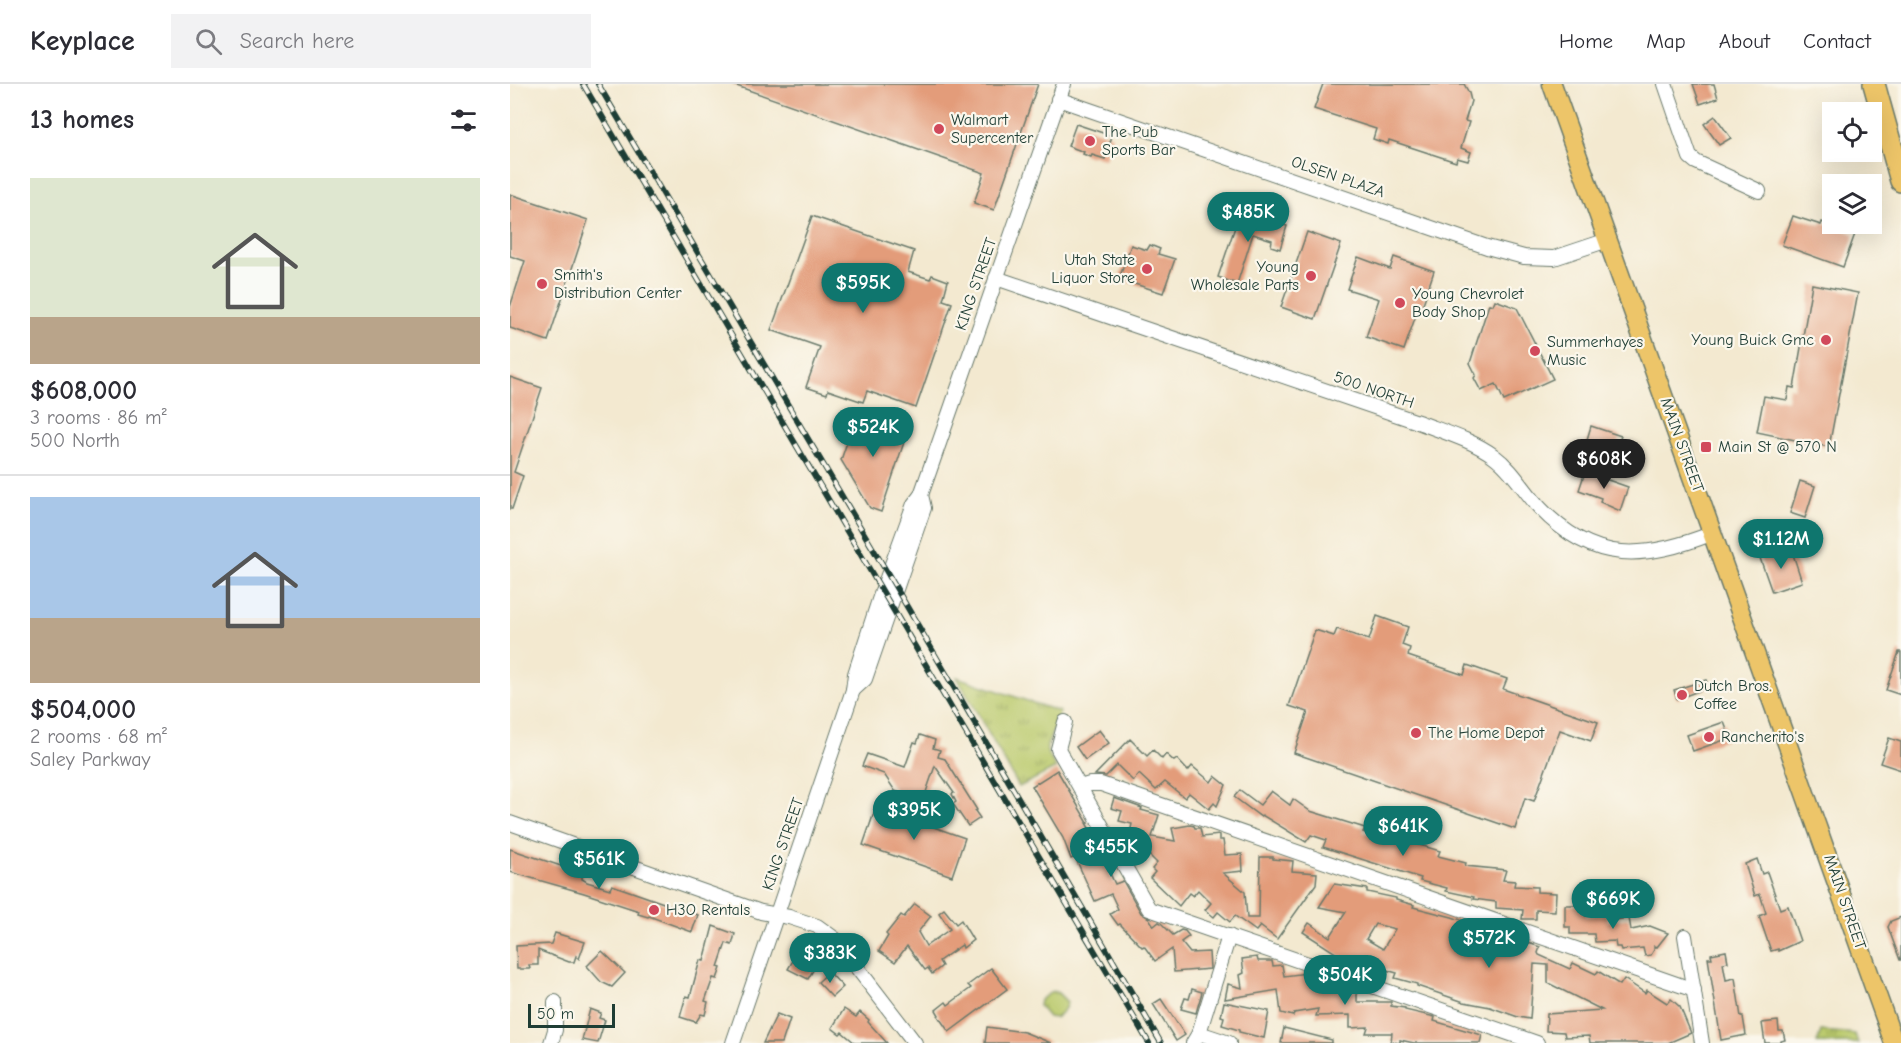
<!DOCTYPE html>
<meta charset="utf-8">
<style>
:root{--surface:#fff;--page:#f2f2f3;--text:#2b2b33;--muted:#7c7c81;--line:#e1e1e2;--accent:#0f766e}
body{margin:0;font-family:"Comic Neue",sans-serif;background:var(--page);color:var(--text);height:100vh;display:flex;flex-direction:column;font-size:22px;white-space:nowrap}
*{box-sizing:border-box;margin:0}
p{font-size:20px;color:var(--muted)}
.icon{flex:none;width:33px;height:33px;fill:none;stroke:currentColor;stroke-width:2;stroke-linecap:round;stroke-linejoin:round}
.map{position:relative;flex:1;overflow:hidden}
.panel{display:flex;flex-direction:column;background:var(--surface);width:510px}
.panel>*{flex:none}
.controls{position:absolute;left:1312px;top:18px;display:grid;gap:12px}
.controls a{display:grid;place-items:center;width:60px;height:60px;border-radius:0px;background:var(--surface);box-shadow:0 6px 24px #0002;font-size:30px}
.scale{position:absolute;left:18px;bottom:15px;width:87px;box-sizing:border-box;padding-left:6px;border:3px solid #1f3d34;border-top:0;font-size:16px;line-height:21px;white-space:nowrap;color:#1f3d34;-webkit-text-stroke:4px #fbf7ec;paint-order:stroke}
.price{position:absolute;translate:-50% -51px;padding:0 14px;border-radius:21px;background:var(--accent);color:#fff;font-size:20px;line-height:39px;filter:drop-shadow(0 2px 3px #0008)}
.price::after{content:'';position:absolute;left:50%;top:36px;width:18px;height:14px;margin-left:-9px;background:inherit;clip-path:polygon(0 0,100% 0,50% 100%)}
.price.active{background:#222;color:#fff}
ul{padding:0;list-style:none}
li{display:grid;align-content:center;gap:12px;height:318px;padding:0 30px}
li+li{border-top:2px solid var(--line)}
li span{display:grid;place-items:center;height:186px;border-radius:0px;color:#555}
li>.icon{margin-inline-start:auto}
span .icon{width:108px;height:108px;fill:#fffc;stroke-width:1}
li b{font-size:26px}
h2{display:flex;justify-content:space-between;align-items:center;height:72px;padding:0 30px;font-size:26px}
header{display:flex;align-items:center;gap:36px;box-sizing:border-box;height:84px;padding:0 30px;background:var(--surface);border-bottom:2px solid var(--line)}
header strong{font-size:28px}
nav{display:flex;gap:33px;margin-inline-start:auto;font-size:21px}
.search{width:420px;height:54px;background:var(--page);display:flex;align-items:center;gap:15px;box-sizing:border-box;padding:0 21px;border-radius:0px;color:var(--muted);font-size:22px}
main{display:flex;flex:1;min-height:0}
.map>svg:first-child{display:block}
.park{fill:url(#park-tufts);stroke:#6c8350;stroke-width:1.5}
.building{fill:#e39c7a;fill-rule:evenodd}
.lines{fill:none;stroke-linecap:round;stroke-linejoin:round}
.minor-casing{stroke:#69796b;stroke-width:16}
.major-casing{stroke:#69796b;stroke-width:21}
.highway-casing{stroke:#69796b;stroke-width:24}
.minor{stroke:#fff;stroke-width:14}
.major{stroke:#edc569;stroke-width:18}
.highway{stroke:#edc569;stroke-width:21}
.rail-casing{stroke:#1f3d34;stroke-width:6}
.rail{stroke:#fbf7ec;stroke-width:4;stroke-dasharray:11;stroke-linecap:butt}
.poi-dot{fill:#d1495b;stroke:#fbf7ec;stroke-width:2}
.labels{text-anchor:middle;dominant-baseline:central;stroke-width:4.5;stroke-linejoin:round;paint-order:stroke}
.poi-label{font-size:16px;fill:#1f3d34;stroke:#fbf7ec;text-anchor:start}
.street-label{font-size:16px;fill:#1f3d34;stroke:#fbf7ec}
</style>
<header>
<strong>Keyplace</strong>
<div class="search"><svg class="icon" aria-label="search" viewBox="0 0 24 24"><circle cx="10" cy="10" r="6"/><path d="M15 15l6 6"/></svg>Search here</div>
<nav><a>Home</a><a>Map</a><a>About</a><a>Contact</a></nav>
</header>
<main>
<section class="panel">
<h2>13 homes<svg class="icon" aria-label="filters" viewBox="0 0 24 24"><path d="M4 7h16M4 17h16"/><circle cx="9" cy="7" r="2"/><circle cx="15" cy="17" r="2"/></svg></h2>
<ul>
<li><span style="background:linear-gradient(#dfe7d0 75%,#b9a48a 0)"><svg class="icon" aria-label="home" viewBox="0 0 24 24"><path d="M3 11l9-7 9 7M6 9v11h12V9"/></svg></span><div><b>$608,000</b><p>3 rooms · 86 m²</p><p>500 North</p></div></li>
<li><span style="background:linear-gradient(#a9c7e8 65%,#b9a48a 0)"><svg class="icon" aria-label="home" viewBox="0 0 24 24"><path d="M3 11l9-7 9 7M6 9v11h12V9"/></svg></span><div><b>$504,000</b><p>2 rooms · 68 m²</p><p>Saley Parkway</p></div></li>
</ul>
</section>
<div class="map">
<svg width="1391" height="959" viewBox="0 0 1391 959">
<defs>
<pattern id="park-tufts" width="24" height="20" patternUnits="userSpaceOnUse" patternTransform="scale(1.5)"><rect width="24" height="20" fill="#b9c96b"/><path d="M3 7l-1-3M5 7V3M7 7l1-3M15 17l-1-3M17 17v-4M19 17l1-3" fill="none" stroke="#96a459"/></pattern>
</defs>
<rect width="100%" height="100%" fill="#fbf7ec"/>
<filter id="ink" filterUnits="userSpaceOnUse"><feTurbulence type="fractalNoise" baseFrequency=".0167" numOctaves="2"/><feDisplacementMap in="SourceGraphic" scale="12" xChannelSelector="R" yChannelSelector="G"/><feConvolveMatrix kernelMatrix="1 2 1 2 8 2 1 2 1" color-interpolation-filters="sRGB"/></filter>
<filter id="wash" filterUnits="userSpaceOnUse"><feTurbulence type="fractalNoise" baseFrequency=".008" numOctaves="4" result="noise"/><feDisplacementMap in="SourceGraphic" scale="24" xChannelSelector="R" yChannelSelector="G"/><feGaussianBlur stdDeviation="1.35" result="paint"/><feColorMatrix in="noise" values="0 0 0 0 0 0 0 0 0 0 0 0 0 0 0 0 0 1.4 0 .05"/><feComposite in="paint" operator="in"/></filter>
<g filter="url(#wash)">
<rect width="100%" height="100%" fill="#f3e9d0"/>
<g class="park">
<path d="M447,593L550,628L537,662V668L546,684L509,703Z"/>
<path d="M543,907L548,909L557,918L555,924L546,934L538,933L529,922L530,916Z"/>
<path d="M1311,947L1345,950L1348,959H1307Z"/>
</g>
<g id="blocks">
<g class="building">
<path d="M221,0H528L484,126L464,119L474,89Z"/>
<path d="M813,0H954L959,9L961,17L955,37L959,38L951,64L961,68L958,77L947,74L946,78L879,56L878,60L863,55L866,45L804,25Z"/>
<path d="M1183,0H1204L1208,14L1190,20Z"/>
<path d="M1205,32L1221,54L1209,61L1194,40Z"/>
<path d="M566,40L602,52L595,75L582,71L581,73L573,70L574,68L558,62Z"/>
<path d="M0,110L78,136L38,257L0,244V223L15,177L0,172Z"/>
<path d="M735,124L754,135L777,142L770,165L761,162L762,156L743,150L727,200L708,193L725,143H727Z"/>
<path d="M302,132L404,167L398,188L420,195L422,191L438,197L433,216L442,219L406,324L357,307L353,318L318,306L317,310L296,303L310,263L261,246Z"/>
<path d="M1283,132L1311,141L1312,138L1345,150L1333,183L1272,161Z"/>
<path d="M797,148L831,160L805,235L771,223Z"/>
<path d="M621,161L637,166L640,161L650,165L648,170L665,175L653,209L609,195Z"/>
<path d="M848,173L880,185L884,173L924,187L911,226L908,225L894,266L856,253L869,215L837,205Z"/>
<path d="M1302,200L1348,209L1319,363L1247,348L1254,312L1277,316L1279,303L1284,304Z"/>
<path d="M985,216L1007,224L1043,295L994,317L986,300L971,307L964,294L966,291L960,279L979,220L983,221Z"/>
<path d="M0,293L32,304L4,388L13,392L2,425H0Z"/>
<path d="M357,332L398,346L371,428L360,424L331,376L345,335L355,339Z"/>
<path d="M1081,342L1111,352L1105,369L1076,359Z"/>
<path d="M1075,388L1118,403L1110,427L1090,418L1091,414L1069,406Z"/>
<path d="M1290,397L1305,402L1295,434L1280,429Z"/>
<path d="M1281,464L1292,498L1262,508L1250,474Z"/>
<path d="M867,532L898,543L892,561L900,564L898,572L954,591L957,581L997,595L993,605L1088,638L1081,657L1050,646L1024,717L1015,714L1005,745L784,669L798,628L779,622L805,546L824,552L827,545L859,556Z"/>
<path d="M1389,568H1391V611L1376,606Z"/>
<path d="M1196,596L1199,603L1167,615L1164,606Z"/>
<path d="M1214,638L1220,654L1183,667L1177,651Z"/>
<path d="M589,646L599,659L575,676L566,663Z"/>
<path d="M410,651L425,656L423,664L430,666L428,673L435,675L467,726L465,727L470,734L458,742L443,720L446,718L442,710L444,709L425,682L413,717L385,707L374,690L352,682L357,670L395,683L404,658L407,659Z"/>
<path d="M1379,654L1391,658V686L1370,679Z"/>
<path d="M620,655L637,672L643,666L652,675L656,670L664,677L667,675L678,687L682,682L701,698L705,692L716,701L707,722L704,719L699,725L679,709L675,714L655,698L646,706L629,690L623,697L607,681L596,692L585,691Z"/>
<path d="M547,686L578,739H576L585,754H588L592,763L588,764L605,800L613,797L631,829L639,834L644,842L649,838L651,839L663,851L671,846L675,847L679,852L671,858L680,869L699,868L700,885L664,888L662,865L645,877L634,862L632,863L610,840L608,841L600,830L608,825L601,810L585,817L565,773L561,775L553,754L522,702Z"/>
<path d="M730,706L750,721L761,707L780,721L783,715L800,727L855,744L853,748L871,754L872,750L930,767L928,772L956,779L955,782L996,786L993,796L1005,797L1004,802L1027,803V808L1046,809L1045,827L1026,826V835H1012L1013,826L986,824V818L963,815L964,813L936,807L937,804L910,797L911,794L813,763L816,756L801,751L796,758L752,731L751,733L724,713Z"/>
<path d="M604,714L632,724L631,726L649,731L642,753L665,757L662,744L680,741L684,742L685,744H690L692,753L709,751V756H713L715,771L732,770L733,787L713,789L735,808L737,834H749L750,773H763V775L783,777L782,787L807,789L806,800L767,855L750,842L746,847L725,832L720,838L708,828L704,833L695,826L701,819L688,806L683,812L679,809L669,822L640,794L645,788L642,785L647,779L634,766L630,765L631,760L618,758L622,740L609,737L612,727L601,724Z"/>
<path d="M366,723L455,754L442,792L353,761Z"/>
<path d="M0,765L72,789V795L77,798L100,805L102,801L188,831L182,848L139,832L138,833L128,830L129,827L74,809L0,788Z"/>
<path d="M1247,775L1252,790L1257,788L1270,825L1278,822L1290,857L1268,867V865L1261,867L1249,832L1256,829L1250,810L1245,812L1235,780Z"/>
<path d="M824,800L857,805V808L886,814V816L904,821L903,823L942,833L1030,863L1028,869L1029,871L1060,885L1063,879L1086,890L1088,887L1110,901L1114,895L1135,909L1137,906L1157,919L1161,915L1170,923L1181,949L1158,959H1080L1079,952L1055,953L1054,948L1036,947L1037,930L1092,926L1038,899V881L1024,880L1020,935L1008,933L980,923L954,918L907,902V900L885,894L887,889L869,884L867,888L844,874L841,879L793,848L799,839L820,853L836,828L809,823ZM865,840L885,845L873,865L856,855Z"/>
<path d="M405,820L421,832L408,848L416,862L440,845L429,829L434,825L446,840L451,836L463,856L453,864L452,861L429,877L432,882L422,890L418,884L415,886L397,862L385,878L369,867L378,852L376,850L391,831L394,833Z"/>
<path d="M1055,821H1076V832L1097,830L1098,837L1119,834L1121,846L1140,842L1158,849L1147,863L1144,862V866L1141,871L1135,872L1133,864L1111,866L1110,863H1106L1105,857L1085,858L1084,850H1060V843H1055Z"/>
<path d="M1391,833V876H1390L1378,843L1381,837Z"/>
<path d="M203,842L225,850L222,861L216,859L208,883L211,884L207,895L203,894L195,917L198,918L195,931L191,930L186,938L170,933L176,912L180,913L190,876L194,877Z"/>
<path d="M45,849L75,858L69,875L66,872L64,878H59L28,866V881H19L20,885H7L6,862L41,860Z"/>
<path d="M92,867L115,889L102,903L91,898L77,882Z"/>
<path d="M1216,867L1218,878L1213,879L1216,896L1225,894L1231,933H1233L1236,951L1211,956L1198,874H1202L1201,870Z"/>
<path d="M298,870L309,876L298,895L278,885L285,873L286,874L287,872L293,875Z"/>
<path d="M747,873L748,877H762L763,882L772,881L774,892L797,889L798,899H802L803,902L829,901V907H847V918H881V922L895,924V926L925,933L924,937L972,951L970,959H904L890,956V959L881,958L882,949H856L858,943L840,944V931L806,932L808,925L784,929L783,932L771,929L768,906L715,915L718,900L732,904L730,891L734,889L732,875Z"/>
<path d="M481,884L497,905L439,948L428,932L429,931L426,926L436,918L438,921L461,904L458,901Z"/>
<path d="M319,888L333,903L322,913L308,898Z"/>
<path d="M682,905L692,908L686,929L671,925L675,914L679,915Z"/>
<path d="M651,915L675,951L666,957L643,920Z"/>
<path d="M714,918L759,927L754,954L729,948V946L712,941L714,933L711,932Z"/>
<path d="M80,925L91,929L89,934L95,936L88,959L72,956Z"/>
<path d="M334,925L346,933L350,928L359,936L358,938L377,959H345L332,948L330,950L322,944Z"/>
<path d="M267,930L280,935L272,959H253Z"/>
<path d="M1268,937L1269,947H1273L1275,956L1271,957V959H1255L1252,939Z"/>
<path d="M477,943L514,948L541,959H475Z"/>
<path d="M774,944L822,956V959H771Z"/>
</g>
</g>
</g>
<g filter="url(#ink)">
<use href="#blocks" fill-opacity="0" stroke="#69796b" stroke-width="1.5"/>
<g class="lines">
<defs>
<g id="minor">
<path d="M1155,0L1180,73L1186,78L1249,107"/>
<path d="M548,15L977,163L1014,173L1044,174L1098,156"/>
<path d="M486,194L908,338C934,348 962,356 984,372C1003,386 1014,407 1030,424C1084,481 1135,476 1203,449"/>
<path d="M343,606L355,595L414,424L411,411"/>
<path d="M555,638L548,665L639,825L1027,959"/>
<path d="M570,703L580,700H591L1184,906"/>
<path d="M0,739L251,828L279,833L307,842L325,855L405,959"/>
<path d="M1175,852L1192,959"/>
<path d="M689,949L719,959"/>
<path d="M41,959L45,946V918"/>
<path d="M223,959L343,606L345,590L369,516L404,420L411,411L554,0"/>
<path d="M683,959L689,949L719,852"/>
</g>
<path id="major" d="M1042,0L1384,959"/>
<path id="highway" d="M1364,0L1391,97"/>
</defs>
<use href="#minor" class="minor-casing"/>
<use href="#major" class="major-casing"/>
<use href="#highway" class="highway-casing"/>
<use href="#minor" class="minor"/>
<use href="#major" class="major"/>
<use href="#highway" class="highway"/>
<defs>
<g id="rail">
<path d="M73,0L639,959"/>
<path d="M88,0L378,490L651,959"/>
</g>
</defs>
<use href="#rail" class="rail-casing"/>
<use href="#rail" class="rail"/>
</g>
</g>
<g class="poi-dot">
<circle cx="429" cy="45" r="6"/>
<circle cx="580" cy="57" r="6"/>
<circle cx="637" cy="185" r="6"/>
<circle cx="801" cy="192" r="6"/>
<circle cx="32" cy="200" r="6"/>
<circle cx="890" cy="219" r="6"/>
<circle cx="1316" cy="256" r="6"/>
<circle cx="1025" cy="267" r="6"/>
<rect x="1190" y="357" width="12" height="12" rx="3"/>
<circle cx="1172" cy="611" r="6"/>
<circle cx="906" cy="649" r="6"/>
<circle cx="1199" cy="653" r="6"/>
<circle cx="144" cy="826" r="6"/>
</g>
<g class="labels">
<g class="poi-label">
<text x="441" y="36">Walmart<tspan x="441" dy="18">Supercenter</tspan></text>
<text x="592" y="48">The Pub<tspan x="592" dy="18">Sports Bar</tspan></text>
<text x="625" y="176" text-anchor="end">Utah State<tspan x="625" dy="18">Liquor Store</tspan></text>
<text x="789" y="183" text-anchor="end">Young<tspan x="789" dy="18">Wholesale Parts</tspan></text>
<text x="44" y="191">Smith's<tspan x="44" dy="18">Distribution Center</tspan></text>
<text x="902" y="210">Young Chevrolet<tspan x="902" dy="18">Body Shop</tspan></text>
<text x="1304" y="256" text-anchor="end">Young Buick Gmc</text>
<text x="1037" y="258">Summerhayes<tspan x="1037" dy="18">Music</tspan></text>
<text x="1208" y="363">Main St @ 570 N</text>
<text x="1184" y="602">Dutch Bros.<tspan x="1184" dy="18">Coffee</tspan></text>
<text x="918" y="649">The Home Depot</text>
<text x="1211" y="653">Rancherito's</text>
<text x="156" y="826">H3O Rentals</text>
</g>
<g class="street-label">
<text transform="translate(828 93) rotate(19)">OLSEN PLAZA</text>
<text transform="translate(466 200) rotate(-71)">KING STREET</text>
<text transform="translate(864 306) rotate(19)">500 NORTH</text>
<text transform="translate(1172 361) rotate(70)">MAIN STREET</text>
<text transform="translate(273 760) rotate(-71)">KING STREET</text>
<text transform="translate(1335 818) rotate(71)">MAIN STREET</text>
</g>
</g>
</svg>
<div class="controls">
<a><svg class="icon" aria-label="locate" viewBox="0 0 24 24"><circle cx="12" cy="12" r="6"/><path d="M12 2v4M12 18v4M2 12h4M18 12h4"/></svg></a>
<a><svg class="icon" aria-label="layers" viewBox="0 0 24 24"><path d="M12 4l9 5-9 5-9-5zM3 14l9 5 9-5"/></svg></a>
</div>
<div class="scale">50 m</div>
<b class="price" style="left:738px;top:159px">$485K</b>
<b class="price" style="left:353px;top:230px">$595K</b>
<b class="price" style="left:363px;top:374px">$524K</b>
<b class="price active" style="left:1094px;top:406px">$608K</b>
<b class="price" style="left:1271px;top:486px">$1.12M</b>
<b class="price" style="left:404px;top:757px">$395K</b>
<b class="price" style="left:893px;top:773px">$641K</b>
<b class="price" style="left:601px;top:794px">$455K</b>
<b class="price" style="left:89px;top:806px">$561K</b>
<b class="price" style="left:1103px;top:846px">$669K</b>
<b class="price" style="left:979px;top:885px">$572K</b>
<b class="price" style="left:320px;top:900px">$383K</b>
<b class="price" style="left:835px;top:922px">$504K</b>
</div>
</main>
